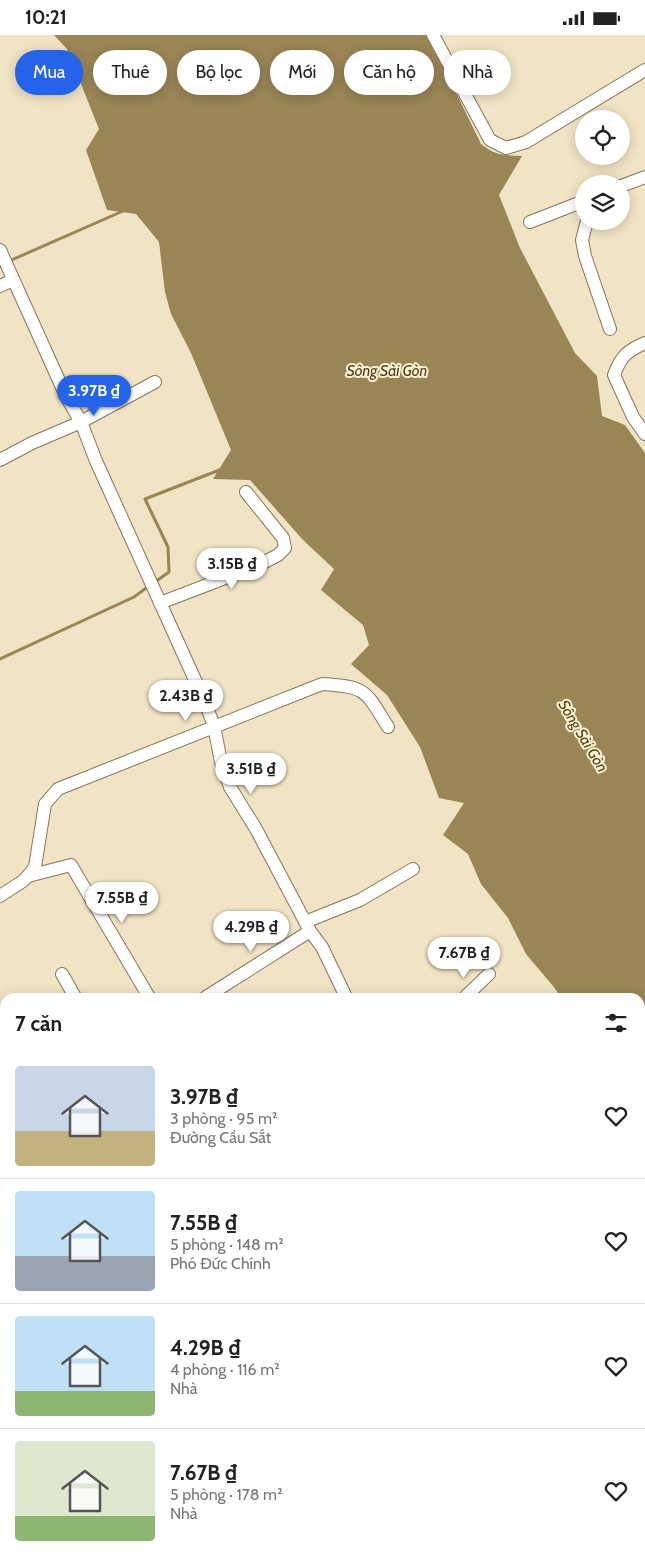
<!DOCTYPE html>
<html lang="vi">
<meta charset="utf-8">
<style>
:root{--surface:#fff;--page:#f2f2f2;--text:#222;--muted:#767676;--line:#e0e0e0;--accent:#2563eb}
body{margin:0;font-family:Cabin,sans-serif;background:var(--page);color:var(--text);height:100vh;display:flex;flex-direction:column;font-size:19px;white-space:nowrap}
*{box-sizing:border-box;margin:0}
p{font-size:16px;color:var(--muted)}
.icon{flex:none;width:28px;height:28px;fill:none;stroke:currentColor;stroke-width:2;stroke-linecap:round;stroke-linejoin:round}
.map{position:relative;flex:1;overflow:hidden}
.side{position:absolute;left:0px;top:958px;width:645px;height:571px;display:flex;flex-direction:column;background:var(--surface);border-radius:15px 15px 0 0;box-shadow:0 2px 12px #0003}
.side>*{flex:none}
.guide{position:absolute;left:15px;top:15px;width:615px;height:45px;display:flex;gap:10px}
.controls{position:absolute;left:575px;top:75px;display:grid;gap:10px}
.controls a{display:grid;place-items:center;width:55px;height:55px;border-radius:50%;background:var(--surface);box-shadow:0 2px 12px #0003;font-size:25px}
.price{position:absolute;translate:-50% -42px;padding:0 11px;border-radius:18px;background:#fff;color:#222;font-size:16px;line-height:32px;filter:drop-shadow(0 1px 2px #0008)}
.price::after{content:'';position:absolute;left:50%;top:30px;width:15px;height:11px;margin-left:-8px;background:inherit;clip-path:polygon(0 0,100% 0,50% 100%)}
.price.current{background:var(--accent);color:#fff}
ul{padding:0;list-style:none}
li{display:flex;align-items:center;gap:15px;height:125px;padding:0 15px}
li+li{border-top:1px solid var(--line)}
li span{display:grid;place-items:center;flex:none;width:140px;height:100px;border-radius:5px;color:#555}
li>.icon{margin-inline-start:auto}
span .icon{width:60px;height:60px;fill:#fffc;stroke-width:1}
li b{font-size:21px}
h2{display:flex;justify-content:space-between;align-items:center;height:60px;padding:0 15px;font-size:21px}
.chip{padding:0 18px;border-radius:22px;background:var(--surface);box-shadow:0 2px 12px #0003;font-size:18px;line-height:45px}
.chip.current{background:var(--accent);color:#fff}
.status{display:flex;justify-content:space-between;align-items:center;height:35px;padding:0 25px;background:var(--surface);direction:ltr}
.status svg{height:14px;fill:currentColor}
.map>svg:first-child{display:block}
.water{fill:#998555}
.lines{fill:none;stroke-linecap:round;stroke-linejoin:round}
.stream{stroke:#998555;stroke-width:3}
.minor-casing{stroke:#83775a;stroke-width:14}
.minor{stroke:#fff;stroke-width:12}
.labels{text-anchor:middle;dominant-baseline:central;stroke-width:4;stroke-linejoin:round;paint-order:stroke}
.water-label{font-size:15px;font-style:italic;fill:#4c3d15;stroke:#fff1d1}
</style>
<div class="status"><b>10:21</b><svg viewBox="0 0 49 12"><path d="M0 12V9h3v3zM5 12V6h3v6zM10 12V3h3v9zM15 12V0h3v12zM26 1h20v11H26zM47 4h2v5h-2z"/></svg></div>
<div class="map">
<svg width="645" height="1528" viewBox="0 0 645 1528">
<rect width="100%" height="100%" fill="#f1e4c4"/>
<g class="water">
<path d="M54,0H428L481,109C496,121 503,120 522,121L499,160L520,213L575,318L597,341L602,381L625,390L645,418V1140L640,1137V962H561L553,951L526,919L508,883L481,849L468,819L443,800L464,768L439,763L420,712L387,660L351,629L369,610L363,590L321,555L334,534L303,505L250,445L213,444L231,415L191,318L171,279L165,257L159,207L136,179L107,175L86,115L99,94L67,14Z"/>
<path d="M0,1299L5,1301V1351L0,1349Z"/>
</g>
<g class="lines">
<g class="stream">
<path d="M7,227L123,176"/>
<path d="M155,547L169,537L168,512L145,464L222,434"/>
<path d="M0,624L134,562L149,551"/>
<path d="M640,1460L645,1456"/>
<path d="M144,1528L147,1524"/>
<path d="M567,1528L572,1524"/>
</g>
<defs>
<g id="minor">
<path d="M433,0L490,105L506,113L526,107L645,35"/>
<path d="M621,151L645,142"/>
<path d="M587,186L582,205L585,221L610,294"/>
<path d="M530,187L584,166"/>
<path d="M0,215L66,361L81,387L96,426L205,667L214,691L221,727L230,752L256,794L310,896L322,912L346,962"/>
<path d="M0,251L13,245"/>
<path d="M645,308C627,316 621,321 614,340L633,382L645,399"/>
<path d="M0,425L32,408L81,387L155,347"/>
<path d="M160,568L259,530L278,520L285,513L283,503L246,457"/>
<path d="M28,841L35,832L45,769L58,754L322,649C367,652 365,655 388,692"/>
<path d="M0,861L23,846L28,841L71,830L149,962"/>
<path d="M305,887L360,865L413,834"/>
<path d="M62,939L75,962"/>
<path d="M206,962L310,896"/>
<path d="M465,962L489,939"/>
<path d="M640,1153L645,1156"/>
<path d="M640,1207L645,1204"/>
<path d="M0,1277L5,1279"/>
<path d="M0,1372L5,1374"/>
<path d="M0,1520L5,1514"/>
<path d="M31,1524L36,1528"/>
</g>
</defs>
<use href="#minor" class="minor-casing"/>
<use href="#minor" class="minor"/>
</g>
<g class="labels">
<g class="water-label">
<text x="387" y="336">Sông Sài Gòn</text>
<text transform="translate(583 701) rotate(59)">Sông Sài Gòn</text>
</g>
</g>
</svg>
<div class="controls">
<a><svg class="icon" aria-label="locate" viewBox="0 0 24 24"><circle cx="12" cy="12" r="6"/><path d="M12 2v4M12 18v4M2 12h4M18 12h4"/></svg></a>
<a><svg class="icon" aria-label="layers" viewBox="0 0 24 24"><path d="M12 4l9 5-9 5-9-5zM3 14l9 5 9-5"/></svg></a>
</div>
<b class="price current" style="left:94px;top:382px">3.97B ₫</b>
<b class="price" style="left:232px;top:555px">3.15B ₫</b>
<b class="price" style="left:186px;top:687px">2.43B ₫</b>
<b class="price" style="left:251px;top:760px">3.51B ₫</b>
<b class="price" style="left:122px;top:889px">7.55B ₫</b>
<b class="price" style="left:251px;top:918px">4.29B ₫</b>
<b class="price" style="left:464px;top:944px">7.67B ₫</b>
<div class="guide">
<a class="chip current">Mua</a>
<a class="chip">Thuê</a>
<a class="chip">Bộ lọc</a>
<a class="chip">Mới</a>
<a class="chip">Căn hộ</a>
<a class="chip">Nhà</a>
</div>
<section class="side">
<h2>7 căn<svg class="icon" aria-label="filters" viewBox="0 0 24 24"><path d="M4 7h16M4 17h16"/><circle cx="9" cy="7" r="2"/><circle cx="15" cy="17" r="2"/></svg></h2>
<ul>
<li><span style="background:linear-gradient(#c9d6e8 65%,#c2b280 0)"><svg class="icon" aria-label="home" viewBox="0 0 24 24"><path d="M3 11l9-7 9 7M6 9v11h12V9"/></svg></span><div><b>3.97B ₫</b><p>3 phòng · 95 m²</p><p>Đường Cầu Sắt</p></div><svg class="icon" aria-label="heart" viewBox="0 0 24 24"><path d="M12 20l-8-8c-3-5 5-10 8-4 3-6 11-1 8 4z"/></svg></li>
<li><span style="background:linear-gradient(#bfe0f5 65%,#9aa5b1 0)"><svg class="icon" aria-label="home" viewBox="0 0 24 24"><path d="M3 11l9-7 9 7M6 9v11h12V9"/></svg></span><div><b>7.55B ₫</b><p>5 phòng · 148 m²</p><p>Phó Đức Chính</p></div><svg class="icon" aria-label="heart" viewBox="0 0 24 24"><path d="M12 20l-8-8c-3-5 5-10 8-4 3-6 11-1 8 4z"/></svg></li>
<li><span style="background:linear-gradient(#bfe0f5 75%,#8fb573 0)"><svg class="icon" aria-label="home" viewBox="0 0 24 24"><path d="M3 11l9-7 9 7M6 9v11h12V9"/></svg></span><div><b>4.29B ₫</b><p>4 phòng · 116 m²</p><p>Nhà</p></div><svg class="icon" aria-label="heart" viewBox="0 0 24 24"><path d="M12 20l-8-8c-3-5 5-10 8-4 3-6 11-1 8 4z"/></svg></li>
<li><span style="background:linear-gradient(#dfe7d0 75%,#8fb573 0)"><svg class="icon" aria-label="home" viewBox="0 0 24 24"><path d="M3 11l9-7 9 7M6 9v11h12V9"/></svg></span><div><b>7.67B ₫</b><p>5 phòng · 178 m²</p><p>Nhà</p></div><svg class="icon" aria-label="heart" viewBox="0 0 24 24"><path d="M12 20l-8-8c-3-5 5-10 8-4 3-6 11-1 8 4z"/></svg></li>
</ul>
</section>
</div>
